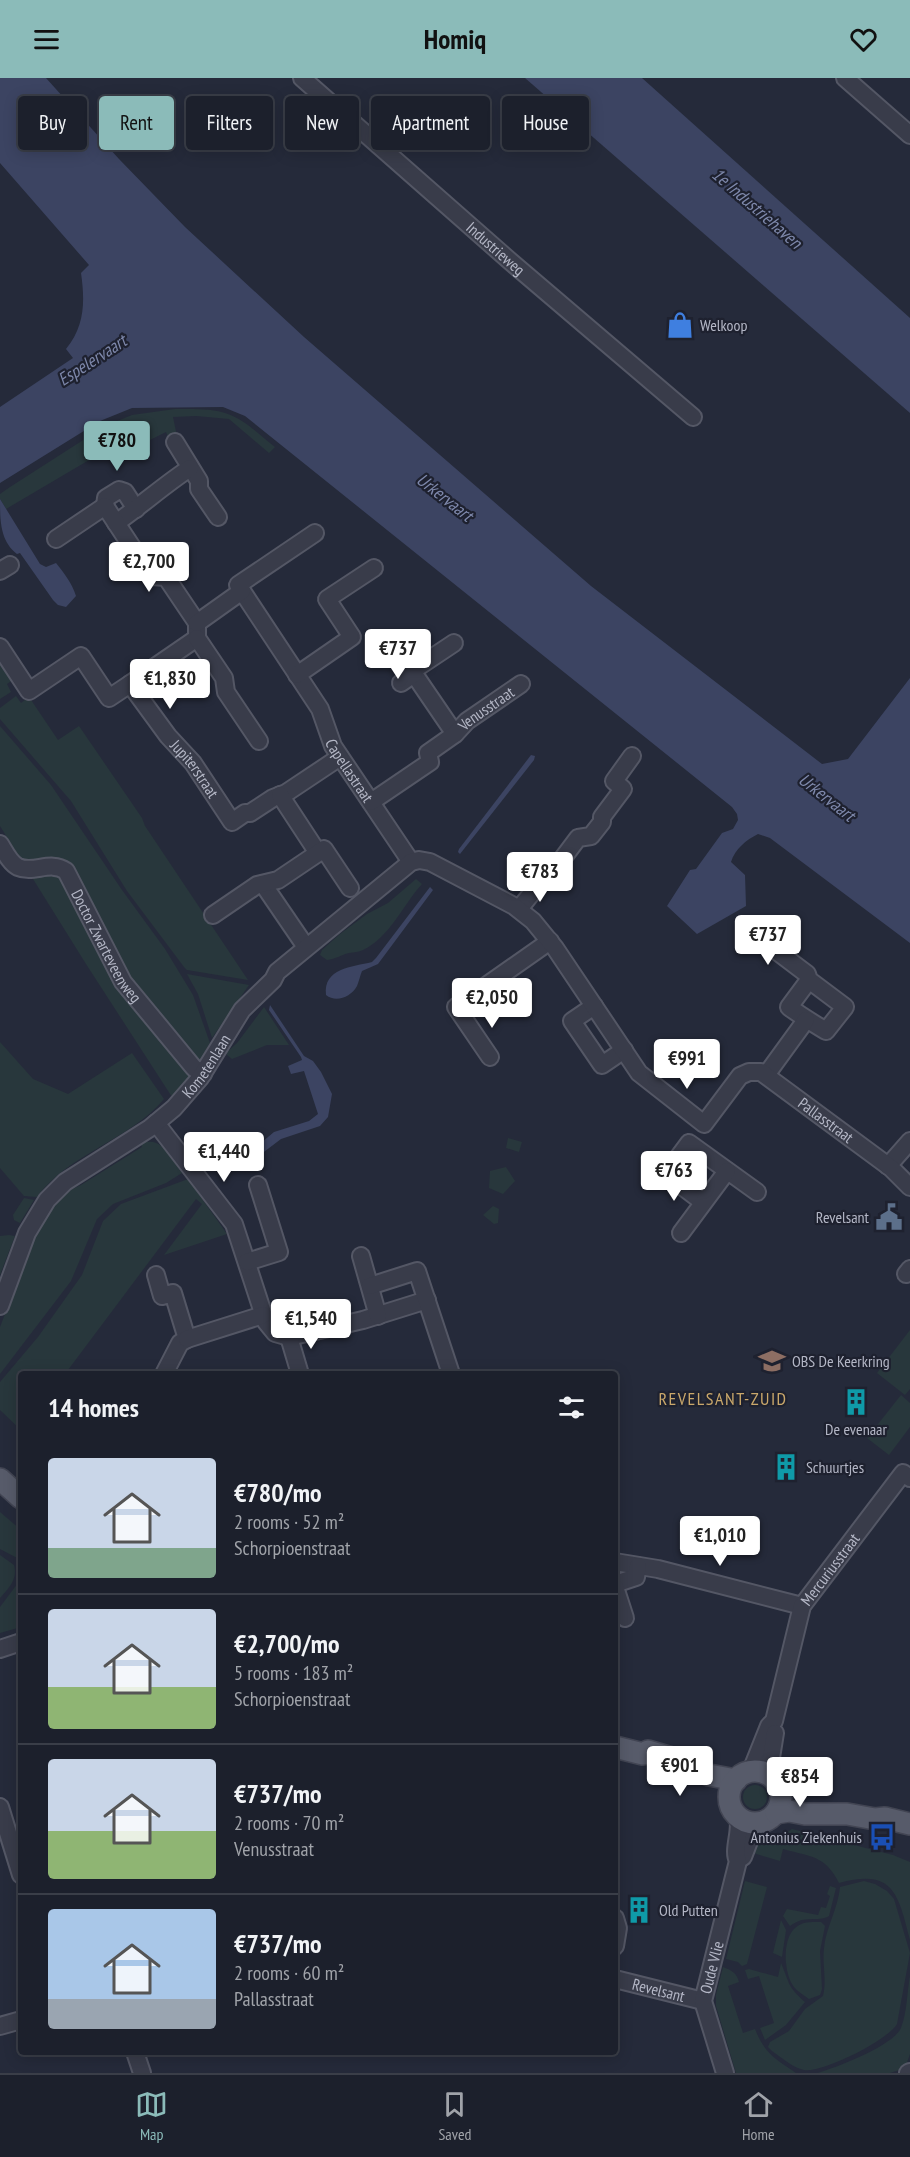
<!DOCTYPE html>
<meta charset="utf-8">
<style>
:root{--surface:#1c202c;--page:#252834;--text:#f1f3f6;--muted:#a0a3a9;--line:#3a3e48;--accent:#8bbbb9}
body{margin:0;font-family:"PT Sans Narrow",sans-serif;background:var(--page);color:var(--text);height:100vh;display:flex;flex-direction:column;font-size:22px;white-space:nowrap}
*{box-sizing:border-box;margin:0}
p{font-size:20px;color:var(--muted)}
.icon{flex:none;width:33px;height:33px;fill:none;stroke:currentColor;stroke-width:2;stroke-linecap:round;stroke-linejoin:round}
.map{position:relative;flex:1;overflow:hidden}
.details{position:absolute;left:18px;top:1293px;width:600px;height:684px;display:flex;flex-direction:column;background:var(--surface);border-radius:6px;box-shadow:0 3px 15px #0003,0 0 0 2px var(--line)}
.details>*{flex:none}
.top-card{position:absolute;left:18px;top:18px;width:600px;height:54px;display:flex;gap:12px}
.price{position:absolute;translate:-50% -51px;padding:0 14px;border-radius:6px;background:#fff;color:#222;font-size:20px;line-height:39px;filter:drop-shadow(0 2px 3px #0008)}
.price::after{content:'';position:absolute;left:50%;top:36px;width:18px;height:14px;margin-left:-9px;background:inherit;clip-path:polygon(0 0,100% 0,50% 100%)}
.price.on{background:var(--accent);color:#111}
ul{padding:0;list-style:none}
li{display:flex;align-items:center;gap:18px;height:150px;padding:0 30px}
li+li{border-top:2px solid var(--line)}
li span{display:grid;place-items:center;flex:none;width:168px;height:120px;border-radius:6px;color:#555}
li>.icon{margin-inline-start:auto}
span .icon{width:72px;height:72px;fill:#fffc;stroke-width:1}
li b{font-size:26px}
h2{display:flex;justify-content:space-between;align-items:center;height:72px;padding:0 30px;font-size:26px}
.pill{padding:0 21px;border-radius:6px;background:var(--surface);box-shadow:0 3px 15px #0003,0 0 0 2px var(--line);font-size:21px;line-height:54px}
.pill.on{background:var(--accent);color:#111}
header{display:flex;justify-content:space-between;align-items:center;height:78px;padding:0 30px;background:var(--accent);color:#111;font-size:27px;font-weight:600}
.dock{display:flex;justify-content:space-around;align-items:center;height:84px;border-top:2px solid var(--line);background:var(--surface);font-size:16px;color:var(--muted)}
.dock a{display:grid;justify-items:center;gap:3px}
.dock .on{color:var(--accent)}
.map>svg:first-child{display:block}
.green{fill:#28373c}
.water{fill:#3c4462}
.lines{fill:none;stroke-linecap:round;stroke-linejoin:round}
.minor-casing{stroke:#545765;stroke-width:20}
.major-casing{stroke:#424553;stroke-width:24}
.minor{stroke:#393c4a;stroke-width:16}
.major{stroke:#575b6a;stroke-width:21}
.labels{text-anchor:middle;dominant-baseline:central;stroke-width:4.5;stroke-linejoin:round;paint-order:stroke}
.street-label{font-size:16px;fill:#b4b7c6;stroke:#1e212f}
.poi-label{font-size:16px;fill:#b4b7c6;stroke:#1e212f;text-anchor:start}
.water-label{font-size:18px;font-style:italic;fill:#7e88ab;stroke:#1e212f}
.neighbourhood-label{font-size:18px;letter-spacing:1.5px;fill:#caa86b;stroke:#1e212f}
</style>
<header><svg class="icon" aria-label="menu" viewBox="0 0 24 24"><path d="M4 6h16M4 12h16M4 18h16"/></svg>Homiq<svg class="icon" aria-label="heart" viewBox="0 0 24 24"><path d="M12 20l-8-8c-3-5 5-10 8-4 3-6 11-1 8 4z"/></svg></header>
<div class="map">
<svg width="910" height="1995" viewBox="0 0 910 1995">
<rect width="100%" height="100%" fill="#252a3a"/>
<g class="green">
<path d="M175,331C192,331 212,330 228,336C245,342 261,358 275,369L269,375L229,341L196,338L173,339L177,358L169,361L166,354L142,366L133,361L101,375L6,431L0,421V416L10,409L105,348L132,337Z"/>
<path d="M0,580L14,601L7,606L11,614L0,621Z"/>
<path d="M16,618L21,625L29,619L58,662L79,648L142,740L145,748L248,902L187,892L184,889L127,813L71,723L0,641V630Z"/>
<path d="M0,648L51,707L122,812L165,871L193,917L210,965L191,996L172,1019L86,886L0,748Z"/>
<path d="M416,801L422,806C403,827 389,860 363,872C359,874 354,874 349,875C341,877 336,881 327,882L320,877L322,872L340,856L367,836L388,825Z"/>
<path d="M187,896L249,907L212,960L198,916Z"/>
<path d="M264,929L289,967H267L232,981L227,977V974L237,965Z"/>
<path d="M0,964L33,1001L68,1016L132,975L164,1021C129,1063 69,1075 37,1119L24,1118L0,1090Z"/>
<path d="M508,1060L522,1064L519,1074L506,1070Z"/>
<path d="M145,1061L148,1064C163,1061 174,1084 182,1095L166,1105L113,1126L97,1141L71,1203L0,1296V1249L38,1149L65,1114L81,1107L142,1069L140,1064Z"/>
<path d="M506,1089L515,1103L503,1116L489,1110L490,1093Z"/>
<path d="M188,1101L227,1156L164,1177L202,1126L196,1121L65,1296H21V1352L0,1332V1304L38,1259L82,1197L103,1143L121,1126Z"/>
<path d="M24,1120L34,1122L20,1145L14,1142L13,1137Z"/>
<path d="M493,1128L499,1131L498,1145L494,1146L483,1137Z"/>
<path d="M9,1157L15,1158L0,1197V1158Z"/>
<path d="M910,1252V1311L905,1317L877,1295Z"/>
<path d="M901,1317L910,1325V1349L889,1377L867,1360Z"/>
<path d="M0,1434L21,1452V1482L0,1471Z"/>
<path d="M0,1477L14,1487C18,1501 9,1510 0,1520Z"/>
<path d="M21,1501V1549L0,1555V1529Z"/>
<circle cx="755" cy="1719" r="12"/>
<path d="M792,1751L893,1777L910,1784V1862C898,1816 894,1790 839,1805C825,1777 811,1779 783,1771L780,1783L753,1775C754,1773 757,1765 757,1765C761,1760 782,1760 792,1751Z"/>
<path d="M745,1803L767,1809L747,1886L742,1888L738,1884L726,1881Z"/>
<path d="M864,1803L875,1806L887,1813L894,1821L910,1875L897,1946C888,1962 823,1995 804,1992C793,1990 781,1979 772,1973L768,1969L770,1964L789,1953L805,1931L823,1918C827,1902 822,1886 824,1870C826,1849 838,1831 840,1809Z"/>
<path d="M830,1808L836,1810L829,1838C816,1845 806,1836 790,1848L783,1838L787,1831L818,1837L821,1829L826,1830L830,1818L827,1816Z"/>
<path d="M781,1842L786,1852L782,1879L773,1875Z"/>
<path d="M821,1844L825,1848L820,1873L822,1911L820,1917L809,1921C804,1917 798,1914 794,1909C784,1896 782,1863 794,1851C802,1843 811,1844 821,1844Z"/>
<path d="M781,1885C790,1906 787,1908 805,1924L786,1947L765,1962L760,1950L774,1945L759,1898L748,1901L745,1892L749,1891L778,1899Z"/>
<path d="M723,1889C731,1892 737,1895 739,1904L728,1908L743,1955L755,1951C765,1976 775,1981 796,1995H736L716,1928V1917Z"/>
<path d="M910,1898V1976L905,1990L890,1995H818C837,1989 893,1968 901,1950C907,1935 907,1914 910,1898Z"/>
</g>
<g class="water">
<path d="M0,0H46L119,81L185,149L304,259L591,508L822,686L848,681L910,600V865L770,760L758,756C746,762 735,771 731,784L745,797L746,828L697,856L667,828L690,792L696,791L722,755L733,751L738,742L737,736L732,729L245,338L223,329L132,330L100,343L0,405V329L73,280L66,271C85,248 85,223 81,195L89,187L0,85Z"/>
<path d="M525,0H642L910,240V335Z"/>
<path d="M0,421L40,486L46,489L56,485C64,495 72,505 76,518L66,529L58,527L53,522L20,475L17,476C0,463 0,442 0,421Z"/>
<path d="M531,677L535,678L534,682L460,776L458,774L459,771Z"/>
<path d="M430,809L433,812L378,886L362,893C360,898 359,903 357,908C351,919 336,925 326,917C323,890 352,889 372,884L376,880Z"/>
<path d="M270,927L304,978L313,983L321,994L332,1016L328,1039L320,1048L281,1061L252,1083L224,1095H220L223,1089L244,1079L274,1054L309,1043L318,1036L304,993L291,996L288,988L302,982L301,979L269,932Z"/>
</g>
<g class="lines">
<defs>
<g id="minor">
<path id="s1" d="M302,0L510,183L693,339"/>
<path d="M845,0L910,57"/>
<path d="M175,364L199,403V411L218,439"/>
<path d="M105,428L106,420L119,412L125,414L136,431"/>
<path d="M116,445C142,427 164,407 190,390"/>
<path d="M56,461L105,428L151,498L166,499L197,545V560L130,606"/>
<path d="M0,493L10,487"/>
<path id="s2" d="M242,513L320,631L333,668L411,784"/>
<path d="M197,545L242,513L238,507L315,455"/>
<path d="M197,560L224,600L226,614L259,663"/>
<path d="M454,565L412,593L455,656"/>
<path id="s3" d="M0,569L29,613L81,578L109,620L130,606L168,658L193,685L232,744L245,735H250L273,720L286,715L340,679"/>
<path d="M297,597L352,559L327,521L374,490"/>
<path d="M401,605L414,596"/>
<path d="M280,717L318,775"/>
<path id="s4" d="M371,724L430,684L428,675L455,656L467,643L521,606"/>
<path id="s5" d="M0,766C5,774 10,785 18,789C34,796 50,782 66,793L123,904L194,990L203,996"/>
<path d="M263,806L306,869"/>
<path d="M519,831L549,794L554,792L578,760L591,758L602,744V739L623,711L614,703L632,678"/>
<path d="M213,837L257,807L278,802L324,771L350,810"/>
<path d="M750,853L807,896L809,902L845,929L826,953C813,945 801,938 789,929L809,902"/>
<path d="M594,928L572,943L602,987L624,972"/>
<path d="M490,979L456,929L550,863"/>
<path d="M766,997L806,942"/>
<path d="M156,1045L234,1146L266,1244L275,1255L289,1259L363,1242L427,1222"/>
<path d="M888,1088L910,1063"/>
<path d="M703,1124L666,1096L689,1065L757,1114"/>
<path d="M681,1155L727,1093"/>
<path d="M361,1178L378,1238"/>
<path d="M247,1184L279,1174L258,1107"/>
<path d="M906,1196L910,1191"/>
<path d="M156,1197L162,1218L173,1215L187,1261L180,1265L164,1296"/>
<path d="M370,1208L417,1193L451,1296"/>
<path id="s6" d="M0,1228L27,1155L47,1122L65,1104L150,1050L174,1030L200,1000L242,932L273,902L277,894L411,784L419,782L430,784L514,828L533,843L555,870L639,995L704,1046L740,998L749,994H761L891,1090L910,1109"/>
<path d="M289,1259L300,1296"/>
<path d="M187,1261L263,1237"/>
<path d="M615,1484L658,1491L802,1528"/>
<path d="M615,1506L636,1499L638,1488"/>
<path d="M615,1509L625,1540"/>
<path d="M0,1571L21,1564"/>
<path id="s7" d="M751,1693L769,1648L774,1643L802,1528L903,1395L910,1400"/>
<path d="M771,1698L770,1686L775,1655"/>
<path d="M0,1729L21,1797"/>
<path d="M743,1779L753,1753L758,1745"/>
<path d="M615,1840L618,1850L615,1868"/>
<path id="s8" d="M615,1901L703,1923"/>
<path d="M0,1948L21,1942"/>
<path d="M135,1974L142,1995"/>
<path id="s9" d="M725,1995L703,1923L738,1783C732,1772 742,1753 738,1739"/>
<path d="M908,1995L910,1994"/>
</g>
<g id="major">
<path d="M0,1401L21,1420"/>
<path d="M615,1669L643,1676L648,1673L679,1682L709,1697L736,1702"/>
<circle cx="755" cy="1719" r="26"/>
<path d="M776,1735L789,1733L805,1736H847L875,1741L885,1740L910,1746"/>
</g>
</defs>
<use href="#minor" class="minor-casing"/>
<use href="#major" class="major-casing"/>
<use href="#minor" class="minor"/>
<use href="#major" class="major"/>
</g>
<defs>
<symbol id="shop-bare" viewBox="-9 -9 18 18"><path d="M-5-2.5h2.3a2.7 3.5 0 0 1 5.4 0H5L5.5 6h-11ZM-1.5-2.5h3a1.5 2.3 0 0 0-3 0Z" fill="#3f7fe0" stroke="#1e212f" stroke-width="2.5" paint-order="stroke"/></symbol>
<symbol id="civic-bare" viewBox="-9 -9 18 18"><path d="M-.6-6.5H3V-4.5H.6V-3L4-1V1h2V6H-6V1h2V-1L-.6-3ZM-1.2 2.5V6h2.4V2.5Z" fill="#5c6f8a" stroke="#1e212f" stroke-width="2.5" paint-order="stroke"/></symbol>
<symbol id="school-bare" viewBox="-9 -9 18 18"><path d="M0-5L7-2L0 1L-7-2ZM-4 1L0 2.5L4 1V4Q0 6-4 4Z" fill="#8d6e63" stroke="#1e212f" stroke-width="2.5" paint-order="stroke"/></symbol>
<symbol id="building-bare" viewBox="-9 -9 18 18"><path d="M-4-6H4V6H1V3H-1V6H-4ZM-2.5-4.3h1.7v1.8h-1.7ZM.8-4.3h1.7v1.8H.8ZM-2.5-1h1.7V.8h-1.7ZM.8-1h1.7V.8H.8Z" fill="#0f9aa8" stroke="#1e212f" stroke-width="2.5" paint-order="stroke"/></symbol>
<symbol id="bus-bare" viewBox="-9 -9 18 18"><path d="M-5-6H5V4H4V6H2V4H-2V6H-4V4H-5ZM-3.5-4V0h7V-4ZM-3.5 1.2v1.5H-2V1.2ZM2 1.2v1.5H3.5V1.2Z" fill="#1a4fb4" stroke="#1e212f" stroke-width="2.5" paint-order="stroke"/></symbol>
</defs>
<g fill-rule="evenodd">
<use href="#shop-bare" x="661" y="228" width="38" height="38"/>
<use href="#civic-bare" x="870" y="1120" width="38" height="38"/>
<use href="#school-bare" x="753" y="1264" width="38" height="38"/>
<use href="#building-bare" x="837" y="1305" width="38" height="38"/>
<use href="#building-bare" x="767" y="1370" width="38" height="38"/>
<use href="#bus-bare" x="863" y="1740" width="38" height="38"/>
<use href="#building-bare" x="620" y="1813" width="38" height="38"/>
</g>
<g class="labels">
<g class="street-label">
<text stroke="none"><textPath href="#s1" startOffset="258">Industrieweg</textPath></text>
<text stroke="none"><textPath href="#s4" startOffset="154">Venusstraat</textPath></text>
<text stroke="none"><textPath href="#s2" startOffset="210">Capellastraat</textPath></text>
<text stroke="none"><textPath href="#s3" startOffset="298">Jupiterstraat</textPath></text>
<text stroke="none"><textPath href="#s5" startOffset="164">Doctor Zwarteveenweg</textPath></text>
<text stroke="none"><textPath href="#s6" startOffset="327">Kometenlaan</textPath></text>
<text stroke="none"><textPath href="#s6" startOffset="1188">Pallasstraat</textPath></text>
<text stroke="none"><textPath href="#s7" startOffset="220">Mercuriusstraat</textPath></text>
<text stroke="none"><textPath href="#s9" startOffset="110">Oude Vlie</textPath></text>
<text stroke="none"><textPath href="#s8" startOffset="45">Revelsant</textPath></text>
</g>
<g class="poi-label">
<text x="700" y="247">Welkoop</text>
<text x="869" y="1139" text-anchor="end">Revelsant</text>
<text x="792" y="1283">OBS De Keerkring</text>
<text x="856" y="1351" text-anchor="middle">De evenaar</text>
<text x="806" y="1389">Schuurtjes</text>
<text x="862" y="1759" text-anchor="end">Antonius Ziekenhuis</text>
<text x="659" y="1832">Old Putten</text>
</g>
<g class="water-label">
<text transform="translate(757 130) rotate(41)">1e Industriehaven</text>
<text transform="translate(92 282) rotate(-33)">Espelervaart</text>
<text transform="translate(445 419) rotate(38)">Urkervaart</text>
<text transform="translate(827 719) rotate(38)">Urkervaart</text>
</g>
<g class="neighbourhood-label">
<text x="723" y="1320">REVELSANT-ZUID</text>
</g>
</g>
</svg>
<b class="price on" style="left:117px;top:394px">€780</b>
<b class="price" style="left:149px;top:515px">€2,700</b>
<b class="price" style="left:398px;top:602px">€737</b>
<b class="price" style="left:170px;top:632px">€1,830</b>
<b class="price" style="left:540px;top:825px">€783</b>
<b class="price" style="left:768px;top:888px">€737</b>
<b class="price" style="left:492px;top:951px">€2,050</b>
<b class="price" style="left:687px;top:1012px">€991</b>
<b class="price" style="left:224px;top:1105px">€1,440</b>
<b class="price" style="left:674px;top:1124px">€763</b>
<b class="price" style="left:311px;top:1272px">€1,540</b>
<b class="price" style="left:720px;top:1489px">€1,010</b>
<b class="price" style="left:680px;top:1719px">€901</b>
<b class="price" style="left:800px;top:1730px">€854</b>
<div class="top-card">
<a class="pill">Buy</a>
<a class="pill on">Rent</a>
<a class="pill">Filters</a>
<a class="pill">New</a>
<a class="pill">Apartment</a>
<a class="pill">House</a>
</div>
<section class="details">
<h2>14 homes<svg class="icon" aria-label="filters" viewBox="0 0 24 24"><path d="M4 7h16M4 17h16"/><circle cx="9" cy="7" r="2"/><circle cx="15" cy="17" r="2"/></svg></h2>
<ul>
<li><span style="background:linear-gradient(#c9d6e8 75%,#7fa58c 0)"><svg class="icon" aria-label="home" viewBox="0 0 24 24"><path d="M3 11l9-7 9 7M6 9v11h12V9"/></svg></span><div><b>€780/mo</b><p>2 rooms · 52 m²</p><p>Schorpioenstraat</p></div></li>
<li><span style="background:linear-gradient(#c9d6e8 65%,#8fb573 0)"><svg class="icon" aria-label="home" viewBox="0 0 24 24"><path d="M3 11l9-7 9 7M6 9v11h12V9"/></svg></span><div><b>€2,700/mo</b><p>5 rooms · 183 m²</p><p>Schorpioenstraat</p></div></li>
<li><span style="background:linear-gradient(#c9d6e8 60%,#8fb573 0)"><svg class="icon" aria-label="home" viewBox="0 0 24 24"><path d="M3 11l9-7 9 7M6 9v11h12V9"/></svg></span><div><b>€737/mo</b><p>2 rooms · 70 m²</p><p>Venusstraat</p></div></li>
<li><span style="background:linear-gradient(#a9c7e8 75%,#9aa5b1 0)"><svg class="icon" aria-label="home" viewBox="0 0 24 24"><path d="M3 11l9-7 9 7M6 9v11h12V9"/></svg></span><div><b>€737/mo</b><p>2 rooms · 60 m²</p><p>Pallasstraat</p></div></li>
</ul>
</section>
</div>
<nav class="dock">
<a class="on"><svg class="icon" aria-label="map" viewBox="0 0 24 24"><path d="M3 6l6-2 6 2 6-2v14l-6 2-6-2-6 2zM9 4v14M15 6v14"/></svg>Map</a>
<a><svg class="icon" aria-label="saved" viewBox="0 0 24 24"><path d="M7 4h10v16l-5-4-5 4z"/></svg>Saved</a>
<a><svg class="icon" aria-label="home" viewBox="0 0 24 24"><path d="M3 11l9-7 9 7M6 9v11h12V9"/></svg>Home</a>
</nav>
